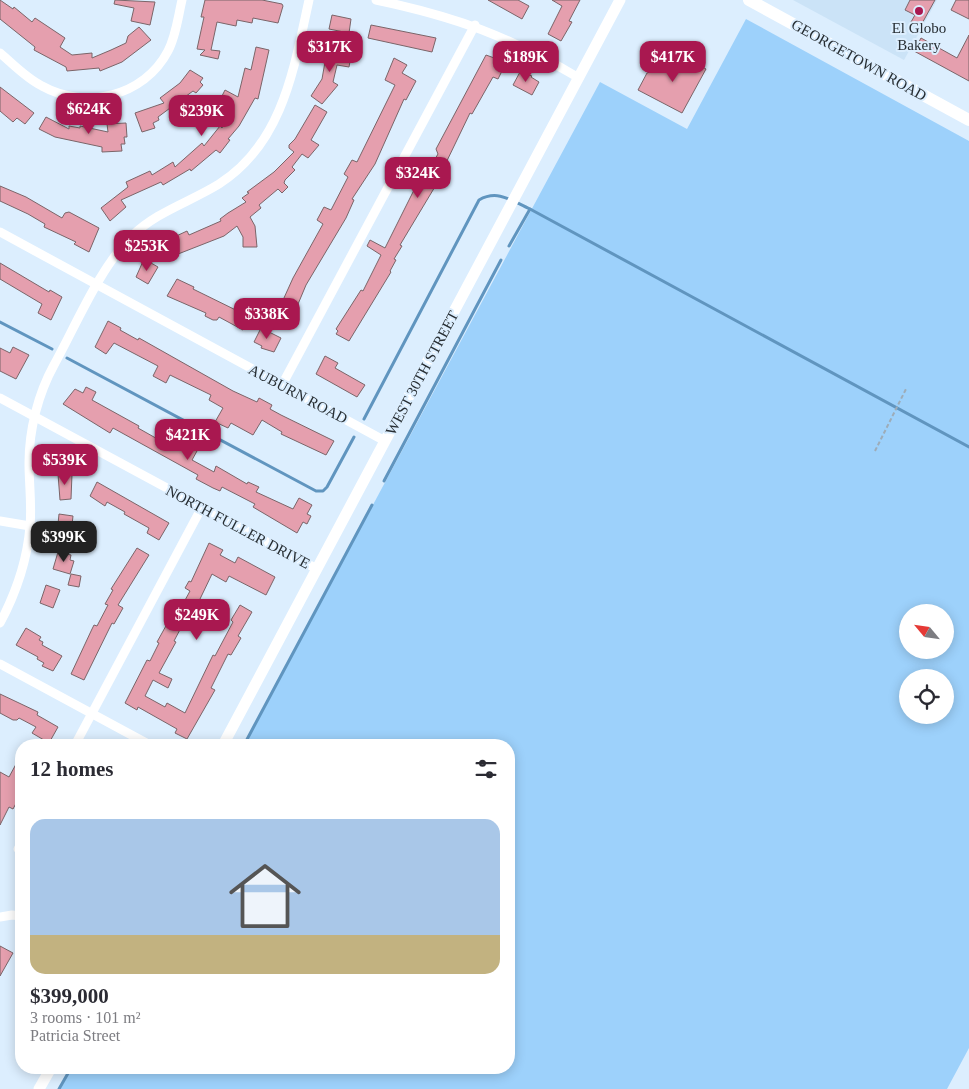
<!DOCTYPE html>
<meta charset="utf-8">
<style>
:root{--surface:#fff;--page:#f2f2f3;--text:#2b2b33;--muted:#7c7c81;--accent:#a91850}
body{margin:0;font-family:Georgia,serif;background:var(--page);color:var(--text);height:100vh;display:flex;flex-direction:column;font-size:19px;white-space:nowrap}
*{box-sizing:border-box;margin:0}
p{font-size:16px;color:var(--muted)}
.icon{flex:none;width:28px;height:28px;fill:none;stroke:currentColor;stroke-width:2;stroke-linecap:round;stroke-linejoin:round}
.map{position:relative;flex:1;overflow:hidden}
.drawer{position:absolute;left:15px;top:739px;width:500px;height:335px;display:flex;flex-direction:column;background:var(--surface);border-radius:20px;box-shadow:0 2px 12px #0003}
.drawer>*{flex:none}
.needle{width:32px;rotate:299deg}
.fabs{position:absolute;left:899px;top:604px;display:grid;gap:10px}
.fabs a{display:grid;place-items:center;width:55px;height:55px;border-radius:50%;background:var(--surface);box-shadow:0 2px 12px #0003;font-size:25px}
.price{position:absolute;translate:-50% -42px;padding:0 11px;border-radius:10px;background:var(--accent);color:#fff;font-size:16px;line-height:32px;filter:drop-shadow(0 1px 2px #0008)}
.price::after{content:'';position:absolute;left:50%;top:30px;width:15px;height:11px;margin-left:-8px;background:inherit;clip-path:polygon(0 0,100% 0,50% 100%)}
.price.active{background:#222;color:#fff}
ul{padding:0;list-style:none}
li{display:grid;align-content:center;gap:10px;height:265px;padding:0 15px}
li span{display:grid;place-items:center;height:155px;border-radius:15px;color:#555}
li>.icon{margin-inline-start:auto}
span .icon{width:90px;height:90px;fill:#fffc;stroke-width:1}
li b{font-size:21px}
h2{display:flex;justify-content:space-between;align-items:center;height:60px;padding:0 15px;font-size:21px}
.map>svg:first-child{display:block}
.built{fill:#cbe3f7}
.green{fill:#9dd1fb;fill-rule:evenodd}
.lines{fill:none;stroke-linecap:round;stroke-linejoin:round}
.stream{stroke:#6095bf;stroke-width:3}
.building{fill:#e59fae;stroke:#7b6569}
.path{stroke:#9dacb8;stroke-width:2;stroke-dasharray:4 2.5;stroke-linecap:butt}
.minor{stroke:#fff;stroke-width:9}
.tertiary{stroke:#fff;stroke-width:11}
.secondary{stroke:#fff;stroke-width:12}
.poi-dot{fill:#a91850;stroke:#dceefe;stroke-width:2}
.labels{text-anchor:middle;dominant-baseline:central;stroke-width:4;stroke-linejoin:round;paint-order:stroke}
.poi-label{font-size:15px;fill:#272e33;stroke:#dceefe}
.street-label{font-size:15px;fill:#272e33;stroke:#dceefe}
</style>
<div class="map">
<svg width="969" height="1089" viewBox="0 0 969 1089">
<rect width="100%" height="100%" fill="#dceefe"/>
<path class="built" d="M793,0H937L904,60Z"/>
<path class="green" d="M746,19L969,141V1048L947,1089H59L71,1068H509V745H244L600,82L687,129ZM908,612H945V650H908ZM908,678H945V715H908Z"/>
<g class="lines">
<g class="stream">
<path d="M509,246L530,209"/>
<path d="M0,322L52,349"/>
<path d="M67,358L316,491H323L327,487L354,437"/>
<path d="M364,419L479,200C498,189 512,201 530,209L969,447"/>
<path d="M384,481L501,260"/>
<path d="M244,745L372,505"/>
<path d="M59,1089L71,1068"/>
</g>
</g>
<g class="building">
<path d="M0,0L13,9L14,7L32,22L35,18L65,38L60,47L72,55L92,53V58L111,50L126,43L128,36L139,27L151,40L122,62L100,71L99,68L67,71L66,67L34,50L35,47L0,19Z"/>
<path d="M115,0L155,2L150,25L131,21L134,8L114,4Z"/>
<path d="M205,0H262L282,4L283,6L278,23L253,18L252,23L237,20L236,26L217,22L211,50L220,51L218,59L200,55L205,50L197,49L204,17H201Z"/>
<path d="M488,0H518L529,6L522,19Z"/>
<path d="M552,0H580L569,21L572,22L561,41L548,34L562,6Z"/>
<path d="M910,0H935L920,27L911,22L915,15L905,10Z"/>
<path d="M956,0H969V19L951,10Z"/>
<path d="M332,15L351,19L349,33L329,29Z"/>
<path d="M371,25L436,38L432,52L368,38Z"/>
<path d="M969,35V81L914,51L921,38L957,58Z"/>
<path d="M328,45L342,48L341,54L351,56L349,67L337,65L333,82L338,85L322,104L311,96L322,79Z"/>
<path d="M256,47L269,50L258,99L255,98L239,126L228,139L230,140L220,153L216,150L191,171L190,169L163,185L161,182L121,200L126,207L110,221L101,208L128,187L126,182L150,171L152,175L173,162L175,167L202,143L204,146L220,126L222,128L231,112L227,110L230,105L220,100L225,90L238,97L245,68L251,70Z"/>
<path d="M486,55L497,59L496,61L505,65L498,79L493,77L472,114L470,113L443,169L445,170L400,245L402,246L394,259L396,260L390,271L391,272L349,341L336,334L338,331L336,329L361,290L363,291L381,255L367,246L370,240L385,248L416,186L418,187L438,154L436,149Z"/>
<path d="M394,58L407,65L402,73L416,81L406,100L404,99L375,164L352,199L354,200L346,218L306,285L293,316L279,309L293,278L323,224L317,220L324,207L331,210L348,177L344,174L352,160L357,162L395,85L385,80Z"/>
<path d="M688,59L706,69L682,113L638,90L647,73L662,68L666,60L673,64Z"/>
<path d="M190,70L203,78L200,82L203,85L196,93L193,91L158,117L159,120L153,123L155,128L142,132L135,113L164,103L160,98L180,83Z"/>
<path d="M520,72L532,76L531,77L539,82L532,95L513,85Z"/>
<path d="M0,87L34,113L25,124L17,118L13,122L0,111Z"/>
<path d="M315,105L327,112L311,140L319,145L308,158L302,154L292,167L295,170L285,180L284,183L288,187L282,193L278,189L259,205L261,208L250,217L255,226L257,247H243V237L237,226L224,236L173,256L167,243L172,240V238L187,231L189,235L221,221L220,219L228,213L246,202L242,198L249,193L247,192L274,172L294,152L289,148V145L295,139Z"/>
<path d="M46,117L69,129V126L80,128V126L108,132L107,124L126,123L127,137H124L125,144H121L122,151L102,152V147L55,137L39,129Z"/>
<path d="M0,186L26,197L62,218L65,213L69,212L99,228L89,252L74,244L76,242L44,227L45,224L28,214L0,201Z"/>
<path d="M144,259L158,267L148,284L136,277Z"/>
<path d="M0,263L49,292L50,290L62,297L51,320L38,313L42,304L0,279Z"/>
<path d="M177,279L194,287L193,289L250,317L243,330L219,317L217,320H213L205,316L206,313L167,296Z"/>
<path d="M108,321L121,328L120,330L138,340L139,338L233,391L257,402L259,398L272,405L270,409L281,415L334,441L326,455L281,434L282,432L262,420L253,435L231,423L228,428L215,422L223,408L209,400L211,395L170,375L166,383L153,376L158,366L114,343L106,354L95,347Z"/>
<path d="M261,328L281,338L274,352L261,348L262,346L254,342Z"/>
<path d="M13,347L29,355L16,379L0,371V348L10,353Z"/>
<path d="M325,356L338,363L335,368L365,385L357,397L316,374Z"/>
<path d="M86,387L96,392L92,400L139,426L138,428L161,441L162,439L178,447L181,441L197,451L192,460L214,472L216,466L247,484L248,482L259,487L256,492L293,509L299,498L312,505L307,514L311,516L307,524L303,522L297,533L253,507L255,504L222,487L220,491L213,488L196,479L198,475L113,428L110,433L63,404L75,389L83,393Z"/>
<path d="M58,474H72L71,499L60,500Z"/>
<path d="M97,482L169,523L159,540L147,533L149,528L124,514L125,512L107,502L105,506L90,496Z"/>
<path d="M59,514L73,516L71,534L53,531L54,523L58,524Z"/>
<path d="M209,543L223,550L220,555L235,563L238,557L275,577L266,595L229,576L226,582L212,574L188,624L184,622L174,641L176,642L159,673L172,679L168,688L153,680L145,696L165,707L167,703L185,713L213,655L215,656L233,622L231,620L240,605L252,612L238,636L241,638L231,655L228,654L211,688L215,690L187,739L175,733L177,729L138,707L137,710L125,703L147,660L150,661L159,643L157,642L167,624L171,626L190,591L185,588L189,581L191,582Z"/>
<path d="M137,548L149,555L118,605L123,608L114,624L112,623L84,680L71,674L92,629L94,625L97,626L108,605L105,604L113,590L111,589Z"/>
<path d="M58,552L71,555L70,560L74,561L70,574L53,569Z"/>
<path d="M71,574L81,576L79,587L68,585Z"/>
<path d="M46,585L60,590L53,608L40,603Z"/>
<path d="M26,628L41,637L39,640L43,642L42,645L62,656L53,671L42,666L44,663L37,659L38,657L16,645Z"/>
<path d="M0,694L38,712L37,715L58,727L49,743L32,733L36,727L19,718L17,720H13L0,713Z"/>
<path d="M21,755V794L13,809L9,807L0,825V772L9,777Z"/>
<path d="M0,946L13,953L0,976Z"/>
</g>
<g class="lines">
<path class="path" d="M875,451L906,389"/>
<g class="minor">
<path d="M376,0C457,17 508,36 579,78"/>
<path d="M0,53C13,64 26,78 42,86C85,110 144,97 168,51C176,36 178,17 182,0"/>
<path d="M0,232L385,441"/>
<path d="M282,385L475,25"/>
<path d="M0,398L317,569"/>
<path d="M0,521L30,526"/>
<path d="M0,623C16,593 27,561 30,527C32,505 29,484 29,463C29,430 38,394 54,365C76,325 100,267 132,236C156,212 190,202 219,184C283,143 294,68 309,0"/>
<path d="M0,664L150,745"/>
<path d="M75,745L202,507"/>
<path d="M18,849L21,844"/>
<path d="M0,917L12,915L21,916"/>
</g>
<g class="tertiary">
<path d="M223,745L620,0"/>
<path d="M39,1089L51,1068"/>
</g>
<path class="secondary" d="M749,0L969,120"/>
</g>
<circle class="poi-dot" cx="919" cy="11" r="5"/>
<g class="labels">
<g class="poi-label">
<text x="919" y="28">El Globo<tspan x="919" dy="17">Bakery</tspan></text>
</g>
<g class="street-label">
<text transform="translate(859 60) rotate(29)">GEORGETOWN ROAD</text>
<text transform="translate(422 373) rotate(-62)">WEST 30TH STREET</text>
<text transform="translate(298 394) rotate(28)">AUBURN ROAD</text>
<text transform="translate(238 527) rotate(28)">NORTH FULLER DRIVE</text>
</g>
</g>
</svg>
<div class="fabs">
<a><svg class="needle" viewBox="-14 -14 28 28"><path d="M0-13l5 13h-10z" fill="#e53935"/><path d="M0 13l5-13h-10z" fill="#7c7c81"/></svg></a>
<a><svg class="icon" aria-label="locate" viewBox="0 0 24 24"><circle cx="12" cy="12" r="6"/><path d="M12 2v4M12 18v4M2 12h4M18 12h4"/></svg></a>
</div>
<b class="price" style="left:330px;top:73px">$317K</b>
<b class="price" style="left:526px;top:83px">$189K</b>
<b class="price" style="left:673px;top:83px">$417K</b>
<b class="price" style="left:89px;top:135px">$624K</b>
<b class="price" style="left:202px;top:137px">$239K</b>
<b class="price" style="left:418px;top:199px">$324K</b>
<b class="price" style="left:147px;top:272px">$253K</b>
<b class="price" style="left:267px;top:340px">$338K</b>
<b class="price" style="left:188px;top:461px">$421K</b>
<b class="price" style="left:65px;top:486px">$539K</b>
<b class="price active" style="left:64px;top:563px">$399K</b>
<b class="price" style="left:197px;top:641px">$249K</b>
<section class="drawer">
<h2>12 homes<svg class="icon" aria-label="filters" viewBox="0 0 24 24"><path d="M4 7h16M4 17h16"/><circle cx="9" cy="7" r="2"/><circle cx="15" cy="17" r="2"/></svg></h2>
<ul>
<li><span style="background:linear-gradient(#a9c7e8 75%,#c2b280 0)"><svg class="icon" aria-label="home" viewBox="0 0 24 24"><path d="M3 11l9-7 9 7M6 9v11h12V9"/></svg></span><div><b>$399,000</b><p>3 rooms · 101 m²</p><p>Patricia Street</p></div></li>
</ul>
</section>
</div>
